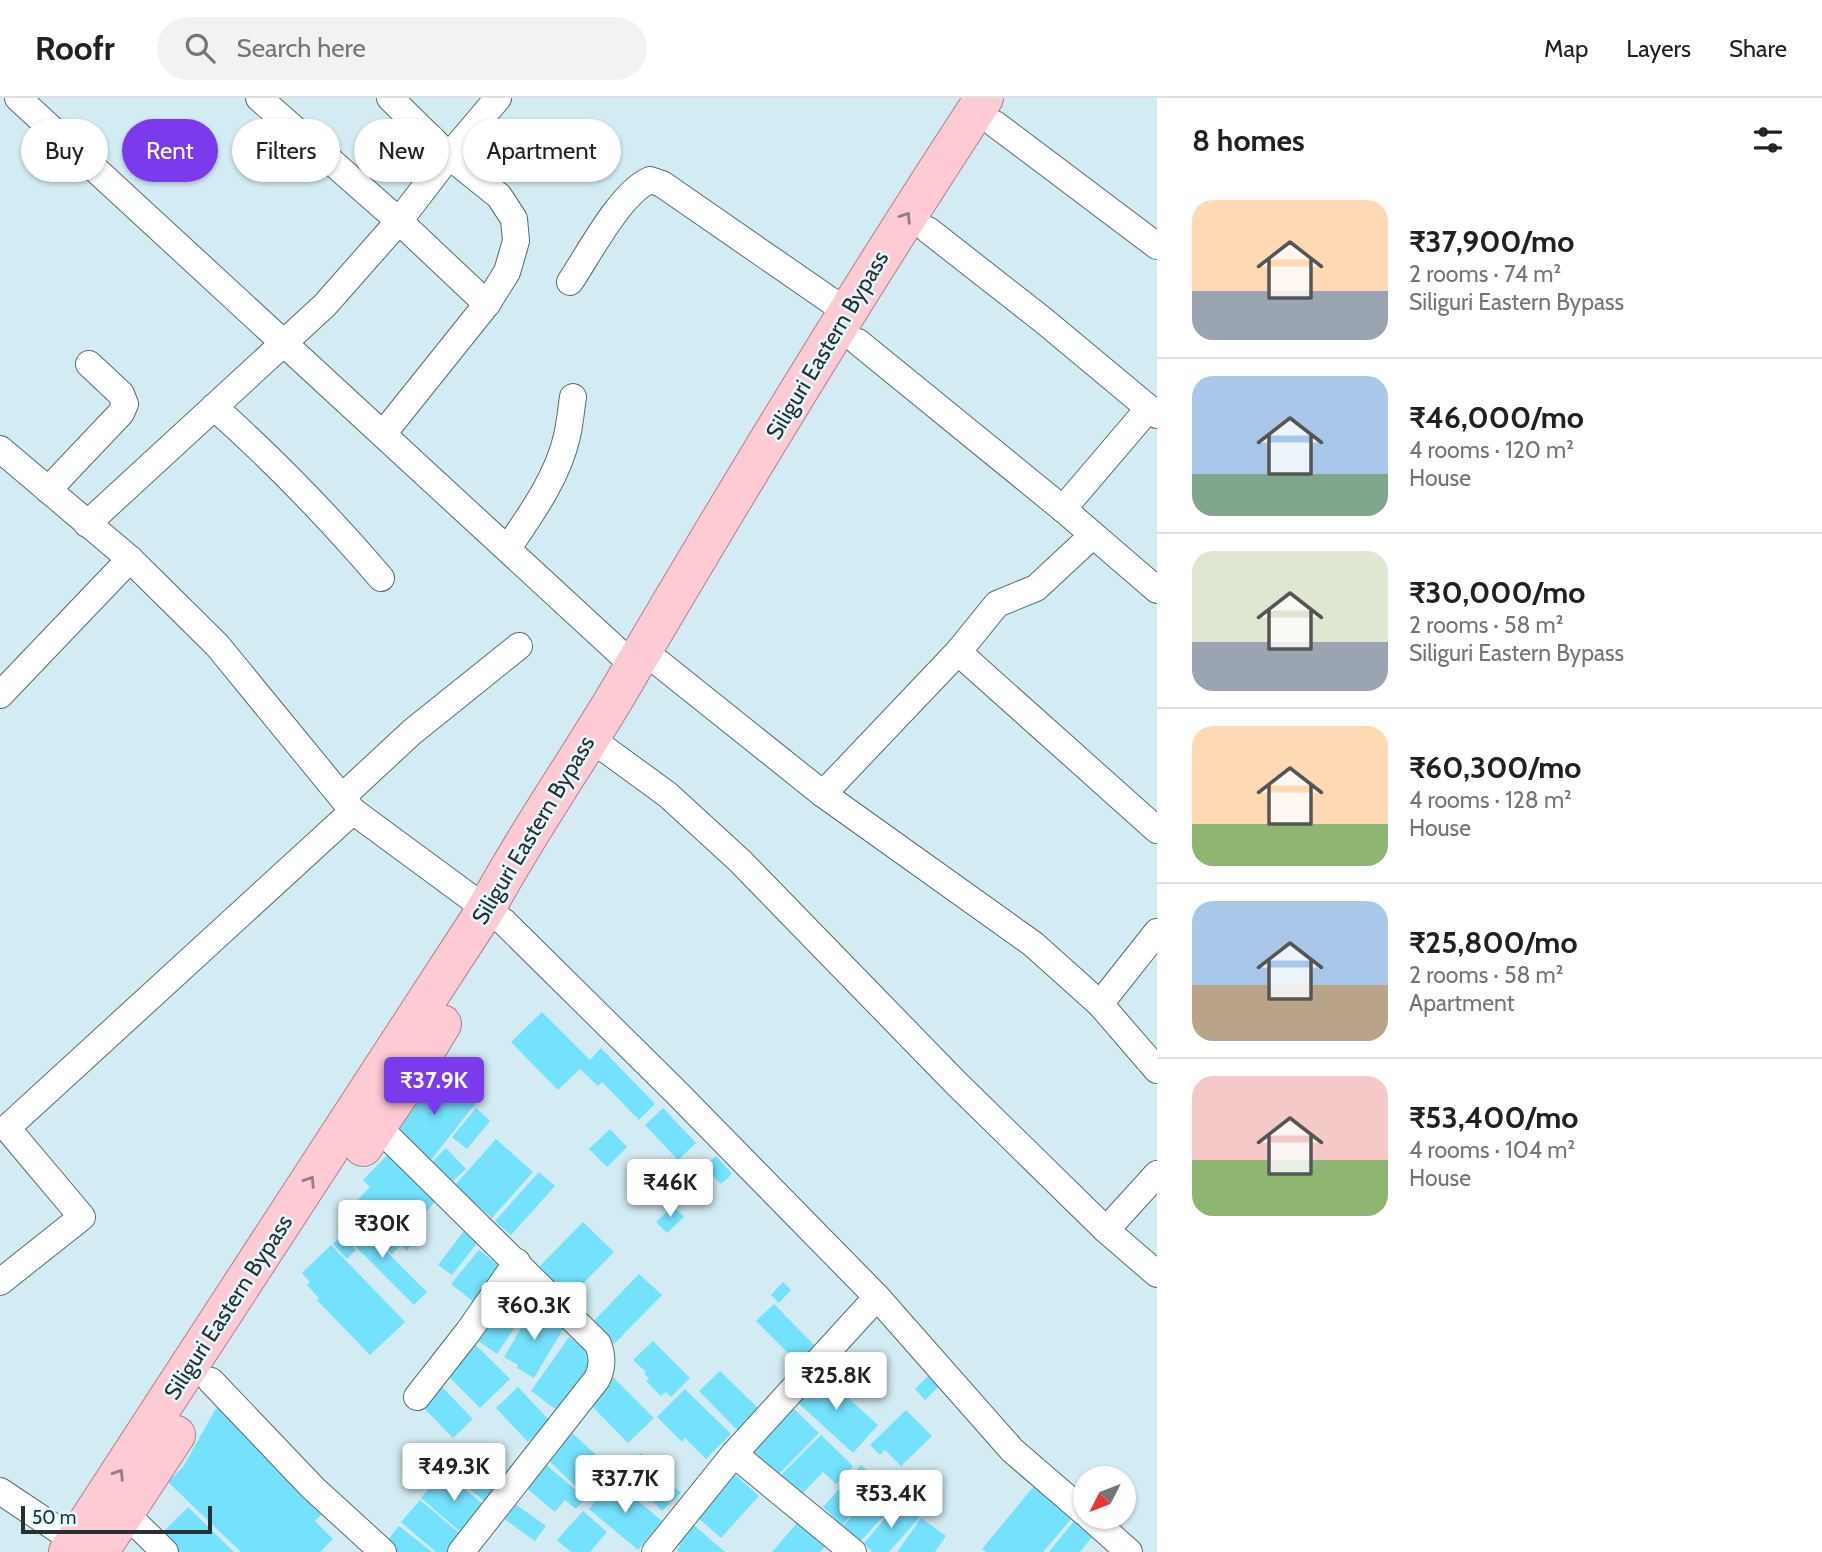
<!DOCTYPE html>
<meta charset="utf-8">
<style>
:root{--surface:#fff;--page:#f2f2f2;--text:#202124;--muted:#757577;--line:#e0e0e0;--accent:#7c3aed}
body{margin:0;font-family:Cabin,sans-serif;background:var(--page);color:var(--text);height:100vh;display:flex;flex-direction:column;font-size:26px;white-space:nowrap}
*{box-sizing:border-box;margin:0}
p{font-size:23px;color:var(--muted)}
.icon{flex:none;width:38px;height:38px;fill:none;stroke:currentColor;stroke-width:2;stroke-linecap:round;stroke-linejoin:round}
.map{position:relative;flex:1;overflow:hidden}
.details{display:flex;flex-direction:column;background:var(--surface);width:665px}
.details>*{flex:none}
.guide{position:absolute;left:21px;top:21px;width:665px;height:63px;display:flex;gap:14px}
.needle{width:46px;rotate:228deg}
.buttons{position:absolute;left:1073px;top:1368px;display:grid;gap:14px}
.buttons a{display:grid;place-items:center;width:63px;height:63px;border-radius:50%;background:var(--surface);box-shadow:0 2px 5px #0004;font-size:35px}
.scale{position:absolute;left:21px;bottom:18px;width:191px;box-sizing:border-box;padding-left:7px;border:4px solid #273134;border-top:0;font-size:19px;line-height:24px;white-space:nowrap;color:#273134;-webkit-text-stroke:5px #e4f9fe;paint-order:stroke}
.price{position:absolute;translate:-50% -60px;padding:0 16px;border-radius:7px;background:#fff;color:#222;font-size:23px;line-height:46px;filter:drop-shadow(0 2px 4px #0008)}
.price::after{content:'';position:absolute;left:50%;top:42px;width:21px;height:16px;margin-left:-10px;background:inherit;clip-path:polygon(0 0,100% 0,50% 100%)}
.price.on{background:var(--accent);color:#fff}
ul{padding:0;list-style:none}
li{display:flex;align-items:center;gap:21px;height:175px;padding:0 35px}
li+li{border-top:2px solid var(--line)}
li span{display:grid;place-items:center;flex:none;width:196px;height:140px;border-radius:21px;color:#555}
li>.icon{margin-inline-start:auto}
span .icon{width:84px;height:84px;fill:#fffc;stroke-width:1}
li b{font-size:30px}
h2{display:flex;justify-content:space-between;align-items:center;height:84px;padding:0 35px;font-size:30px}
.pill{padding:0 24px;border-radius:32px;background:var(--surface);box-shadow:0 2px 5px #0004;font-size:24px;line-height:63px}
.pill.on{background:var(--accent);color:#fff}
header{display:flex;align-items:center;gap:42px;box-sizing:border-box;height:98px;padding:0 35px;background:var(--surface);border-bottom:2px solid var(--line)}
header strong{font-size:33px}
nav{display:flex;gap:38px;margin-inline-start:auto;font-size:24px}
.search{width:490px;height:63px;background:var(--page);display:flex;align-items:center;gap:18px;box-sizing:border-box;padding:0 24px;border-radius:38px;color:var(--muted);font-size:26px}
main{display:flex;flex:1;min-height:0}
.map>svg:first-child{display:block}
.building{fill:#74e1fd}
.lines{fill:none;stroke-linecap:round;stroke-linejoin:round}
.street-casing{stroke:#566c73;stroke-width:28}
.primary-casing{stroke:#b37e88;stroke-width:40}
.street{stroke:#fff;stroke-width:26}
.primary{stroke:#fecad3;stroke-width:38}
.oneway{stroke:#927e84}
.labels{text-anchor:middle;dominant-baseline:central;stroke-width:5;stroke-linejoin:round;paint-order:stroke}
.street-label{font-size:23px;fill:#273134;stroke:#e4f9fe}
</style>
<header>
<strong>Roofr</strong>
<div class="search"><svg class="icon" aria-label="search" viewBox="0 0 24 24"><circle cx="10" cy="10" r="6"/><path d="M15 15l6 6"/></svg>Search here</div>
<nav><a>Map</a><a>Layers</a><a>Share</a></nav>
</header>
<main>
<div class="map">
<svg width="1157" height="1454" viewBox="0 0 1157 1454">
<rect width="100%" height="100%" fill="#d3ecf4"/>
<g class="building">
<path d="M542,914L590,962L601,950L655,1006L639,1022L602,984L598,988L580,971L558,992L511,944Z"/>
<path d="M437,976L475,1006L431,1062L393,1032Z"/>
<path d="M476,1010L490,1023L467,1051L452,1039Z"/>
<path d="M663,1010L696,1045L678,1062L645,1027Z"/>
<path d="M610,1031L627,1049L607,1069L589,1051Z"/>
<path d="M496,1041L533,1074L492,1120L455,1087Z"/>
<path d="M446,1050L466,1071L451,1085L431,1065Z"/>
<path d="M392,1052L439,1099L416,1126L422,1130L407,1153L401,1147L392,1156L347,1113L370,1089L363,1082Z"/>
<path d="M716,1058L732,1076L721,1086L704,1069Z"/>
<path d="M539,1074L555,1088L511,1137L495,1123Z"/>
<path d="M673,1108L684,1119L667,1135L656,1124Z"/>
<path d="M350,1117L427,1194L414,1207L337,1130Z"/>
<path d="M583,1124L614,1154L570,1199L539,1169Z"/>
<path d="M464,1133L478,1144L452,1177L438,1167Z"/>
<path d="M342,1137L356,1152L347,1161L333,1146Z"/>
<path d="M331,1147L405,1224L370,1257L317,1202L319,1200L307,1187L310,1184L302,1175Z"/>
<path d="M479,1152L503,1171L475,1205L451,1186Z"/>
<path d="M639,1176L662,1197L614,1246L592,1225Z"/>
<path d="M512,1183L524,1191L521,1196L532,1203L497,1256L474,1240Z"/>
<path d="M783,1184L791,1192L779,1205L771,1197Z"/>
<path d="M774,1206L816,1249L799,1266L756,1223Z"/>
<path d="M534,1209L565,1228L534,1280L517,1270L518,1267L504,1259Z"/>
<path d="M569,1239L597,1259L558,1313L531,1293Z"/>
<path d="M653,1243L690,1280L671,1299L666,1294L661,1298L646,1283L649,1280L644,1276L646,1274L633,1262Z"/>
<path d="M474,1245L510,1281L480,1310L445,1275Z"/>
<path d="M720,1273L759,1311L737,1332L699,1293Z"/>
<path d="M819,1274L878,1327L853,1355L794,1301Z"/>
<path d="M611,1277L654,1320L628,1345L586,1302Z"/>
<path d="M929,1277L939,1288L925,1302L915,1291Z"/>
<path d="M440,1287L473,1321L453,1340L420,1306Z"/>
<path d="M518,1289L550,1323L528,1344L496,1310Z"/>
<path d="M685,1291L731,1336L706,1361L685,1340L682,1344L657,1319Z"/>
<path d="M222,1305L328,1410L315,1423L333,1441L320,1454H241L168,1384L183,1369L215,1312Z"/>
<path d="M791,1308L819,1335L778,1377L750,1350Z"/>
<path d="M906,1312L932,1338L901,1368L885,1352L880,1357L870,1347Z"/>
<path d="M568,1331L612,1372L587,1399L543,1357Z"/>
<path d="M821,1337L853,1368L836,1386L823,1374L799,1399L779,1379Z"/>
<path d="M465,1351L504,1384L487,1405L447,1373Z"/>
<path d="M641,1355L681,1395L662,1413L623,1374Z"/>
<path d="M543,1364L585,1400L576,1411L565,1402L555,1414L523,1387Z"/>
<path d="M861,1367L880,1384L842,1427L823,1409Z"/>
<path d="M444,1373L487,1410L464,1437L421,1400Z"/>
<path d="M733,1375L759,1398L721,1440L695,1417Z"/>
<path d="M613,1382L662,1423L638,1452L589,1411Z"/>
<path d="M881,1387L898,1402L860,1444L843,1428Z"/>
<path d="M1034,1388L1072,1420L1043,1454H986L982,1451Z"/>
<path d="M420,1402L464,1439L451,1454H436L401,1424Z"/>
<path d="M899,1404L919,1420L889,1454H872L864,1445Z"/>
<path d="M514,1405L546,1428L535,1443L503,1420Z"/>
<path d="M188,1409L234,1454H174L159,1438Z"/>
<path d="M583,1413L607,1434L590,1454H571L557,1442Z"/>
<path d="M921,1420L946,1438L935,1454H897Z"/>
<path d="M687,1421L725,1454H679L677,1452L680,1448L671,1441Z"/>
<path d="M1074,1423L1092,1439L1080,1454H1049Z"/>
<path d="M797,1425L825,1449L820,1454H772Z"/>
<path d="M399,1428L432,1454H390L383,1448Z"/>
</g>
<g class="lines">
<defs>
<g id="street">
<path d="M18,0L634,568"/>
<path d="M259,0L399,123L487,206"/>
<path d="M995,26L1157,148"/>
<path d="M928,132L1043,222L1157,317"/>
<path d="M570,184C589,156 620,95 650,82L662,86L847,214"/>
<path d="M858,244L1063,411L1157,492"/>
<path d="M214,309C276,364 327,417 381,480"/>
<path d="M383,336L487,206L507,174L516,143L514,121L499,98L449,58L390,0"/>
<path d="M0,351L130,461L217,547L353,713L486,811"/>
<path d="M48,392L121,315L125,306L121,296L89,266"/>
<path d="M1063,411L1149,310"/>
<path d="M87,426L325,207L399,123L449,58L498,0"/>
<path d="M508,450C531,416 558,379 567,338C570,325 571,312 573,299"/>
<path d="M958,554L997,506L1036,490L1093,437"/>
<path d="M659,565L823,696L1033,846L1100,906L1157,972"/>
<path d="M0,597L130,461"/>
<path d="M605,651L668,697L740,763L955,984L1106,1132L1157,1176"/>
<path d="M823,696L958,554L1157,732"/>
<path d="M342,699L412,634L519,548"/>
<path d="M503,823L676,994L877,1199L1012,1352L1085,1415"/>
<path d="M1100,906L1157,834"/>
<path d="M377,1028L598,1246C603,1259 603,1269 597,1281L461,1454"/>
<path d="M1106,1132L1157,1076"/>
<path d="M0,1184L82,1119L7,1030L353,713"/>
<path d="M211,1283L313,1390L383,1454"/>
<path d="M417,1299L468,1234L517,1164"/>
<path d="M734,1356L853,1454"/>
<path d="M0,1393L75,1443"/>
<path d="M126,1416L165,1454"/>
<path d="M1090,1419L1129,1454"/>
<path d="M655,1454L734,1356L877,1199"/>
</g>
<g id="primary">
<path d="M363,1049L404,989L442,926"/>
<path d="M68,1454L486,811C530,729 583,656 629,576C743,382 860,189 984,0"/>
<path d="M99,1454L176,1337"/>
</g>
</defs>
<use href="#street" class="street-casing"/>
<use href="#primary" class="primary-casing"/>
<use href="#street" class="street"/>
<use href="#primary" class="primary"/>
</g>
<defs><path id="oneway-chevron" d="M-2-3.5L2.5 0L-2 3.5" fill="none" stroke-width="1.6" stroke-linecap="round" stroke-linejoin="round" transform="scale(1.75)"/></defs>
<g class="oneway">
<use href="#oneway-chevron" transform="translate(906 119) rotate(-57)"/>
<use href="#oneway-chevron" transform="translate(310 1083) rotate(-57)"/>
<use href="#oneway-chevron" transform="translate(119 1376) rotate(-57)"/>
</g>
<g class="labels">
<g class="street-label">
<text transform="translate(827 247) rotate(-59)">Siliguri Eastern Bypass</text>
<text transform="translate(533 732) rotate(-59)">Siliguri Eastern Bypass</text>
<text transform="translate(228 1209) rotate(-57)">Siliguri Eastern Bypass</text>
</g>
</g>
</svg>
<div class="buttons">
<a><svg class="needle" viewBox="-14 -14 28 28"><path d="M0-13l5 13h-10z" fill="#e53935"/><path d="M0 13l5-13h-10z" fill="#757577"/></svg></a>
</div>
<div class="scale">50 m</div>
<b class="price on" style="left:434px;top:1019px">₹37.9K</b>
<b class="price" style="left:670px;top:1121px">₹46K</b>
<b class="price" style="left:382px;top:1162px">₹30K</b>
<b class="price" style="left:534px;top:1244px">₹60.3K</b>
<b class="price" style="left:836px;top:1314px">₹25.8K</b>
<b class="price" style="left:454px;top:1405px">₹49.3K</b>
<b class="price" style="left:625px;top:1417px">₹37.7K</b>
<b class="price" style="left:891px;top:1432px">₹53.4K</b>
<div class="guide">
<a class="pill">Buy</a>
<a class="pill on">Rent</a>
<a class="pill">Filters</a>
<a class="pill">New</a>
<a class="pill">Apartment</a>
</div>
</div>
<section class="details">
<h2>8 homes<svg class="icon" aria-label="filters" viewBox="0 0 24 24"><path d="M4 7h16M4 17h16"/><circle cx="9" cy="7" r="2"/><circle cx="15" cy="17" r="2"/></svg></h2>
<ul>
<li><span style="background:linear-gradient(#ffd9b3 65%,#9aa5b1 0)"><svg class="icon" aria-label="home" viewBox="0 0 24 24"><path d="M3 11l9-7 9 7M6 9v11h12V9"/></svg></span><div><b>₹37,900/mo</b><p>2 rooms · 74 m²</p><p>Siliguri Eastern Bypass</p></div></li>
<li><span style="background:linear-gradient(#a9c7e8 70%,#7fa58c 0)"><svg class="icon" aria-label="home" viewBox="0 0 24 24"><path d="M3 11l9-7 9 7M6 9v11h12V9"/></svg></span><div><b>₹46,000/mo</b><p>4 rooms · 120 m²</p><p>House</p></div></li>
<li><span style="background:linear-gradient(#dfe7d0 65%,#9aa5b1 0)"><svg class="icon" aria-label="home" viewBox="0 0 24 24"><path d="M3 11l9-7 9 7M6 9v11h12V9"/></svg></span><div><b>₹30,000/mo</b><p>2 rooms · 58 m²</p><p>Siliguri Eastern Bypass</p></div></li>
<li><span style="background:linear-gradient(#ffd9b3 70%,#8fb573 0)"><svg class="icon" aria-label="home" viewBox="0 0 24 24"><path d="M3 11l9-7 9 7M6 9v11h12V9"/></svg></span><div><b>₹60,300/mo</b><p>4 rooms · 128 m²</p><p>House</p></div></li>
<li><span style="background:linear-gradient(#a9c7e8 60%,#b9a48a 0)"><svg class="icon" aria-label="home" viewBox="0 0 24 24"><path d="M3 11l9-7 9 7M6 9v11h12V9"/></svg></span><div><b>₹25,800/mo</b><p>2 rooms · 58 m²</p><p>Apartment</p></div></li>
<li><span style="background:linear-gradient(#f6c9c9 60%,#8fb573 0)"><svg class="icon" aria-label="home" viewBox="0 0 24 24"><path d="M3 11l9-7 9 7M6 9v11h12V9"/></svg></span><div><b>₹53,400/mo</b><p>4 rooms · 104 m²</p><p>House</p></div></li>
</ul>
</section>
</main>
